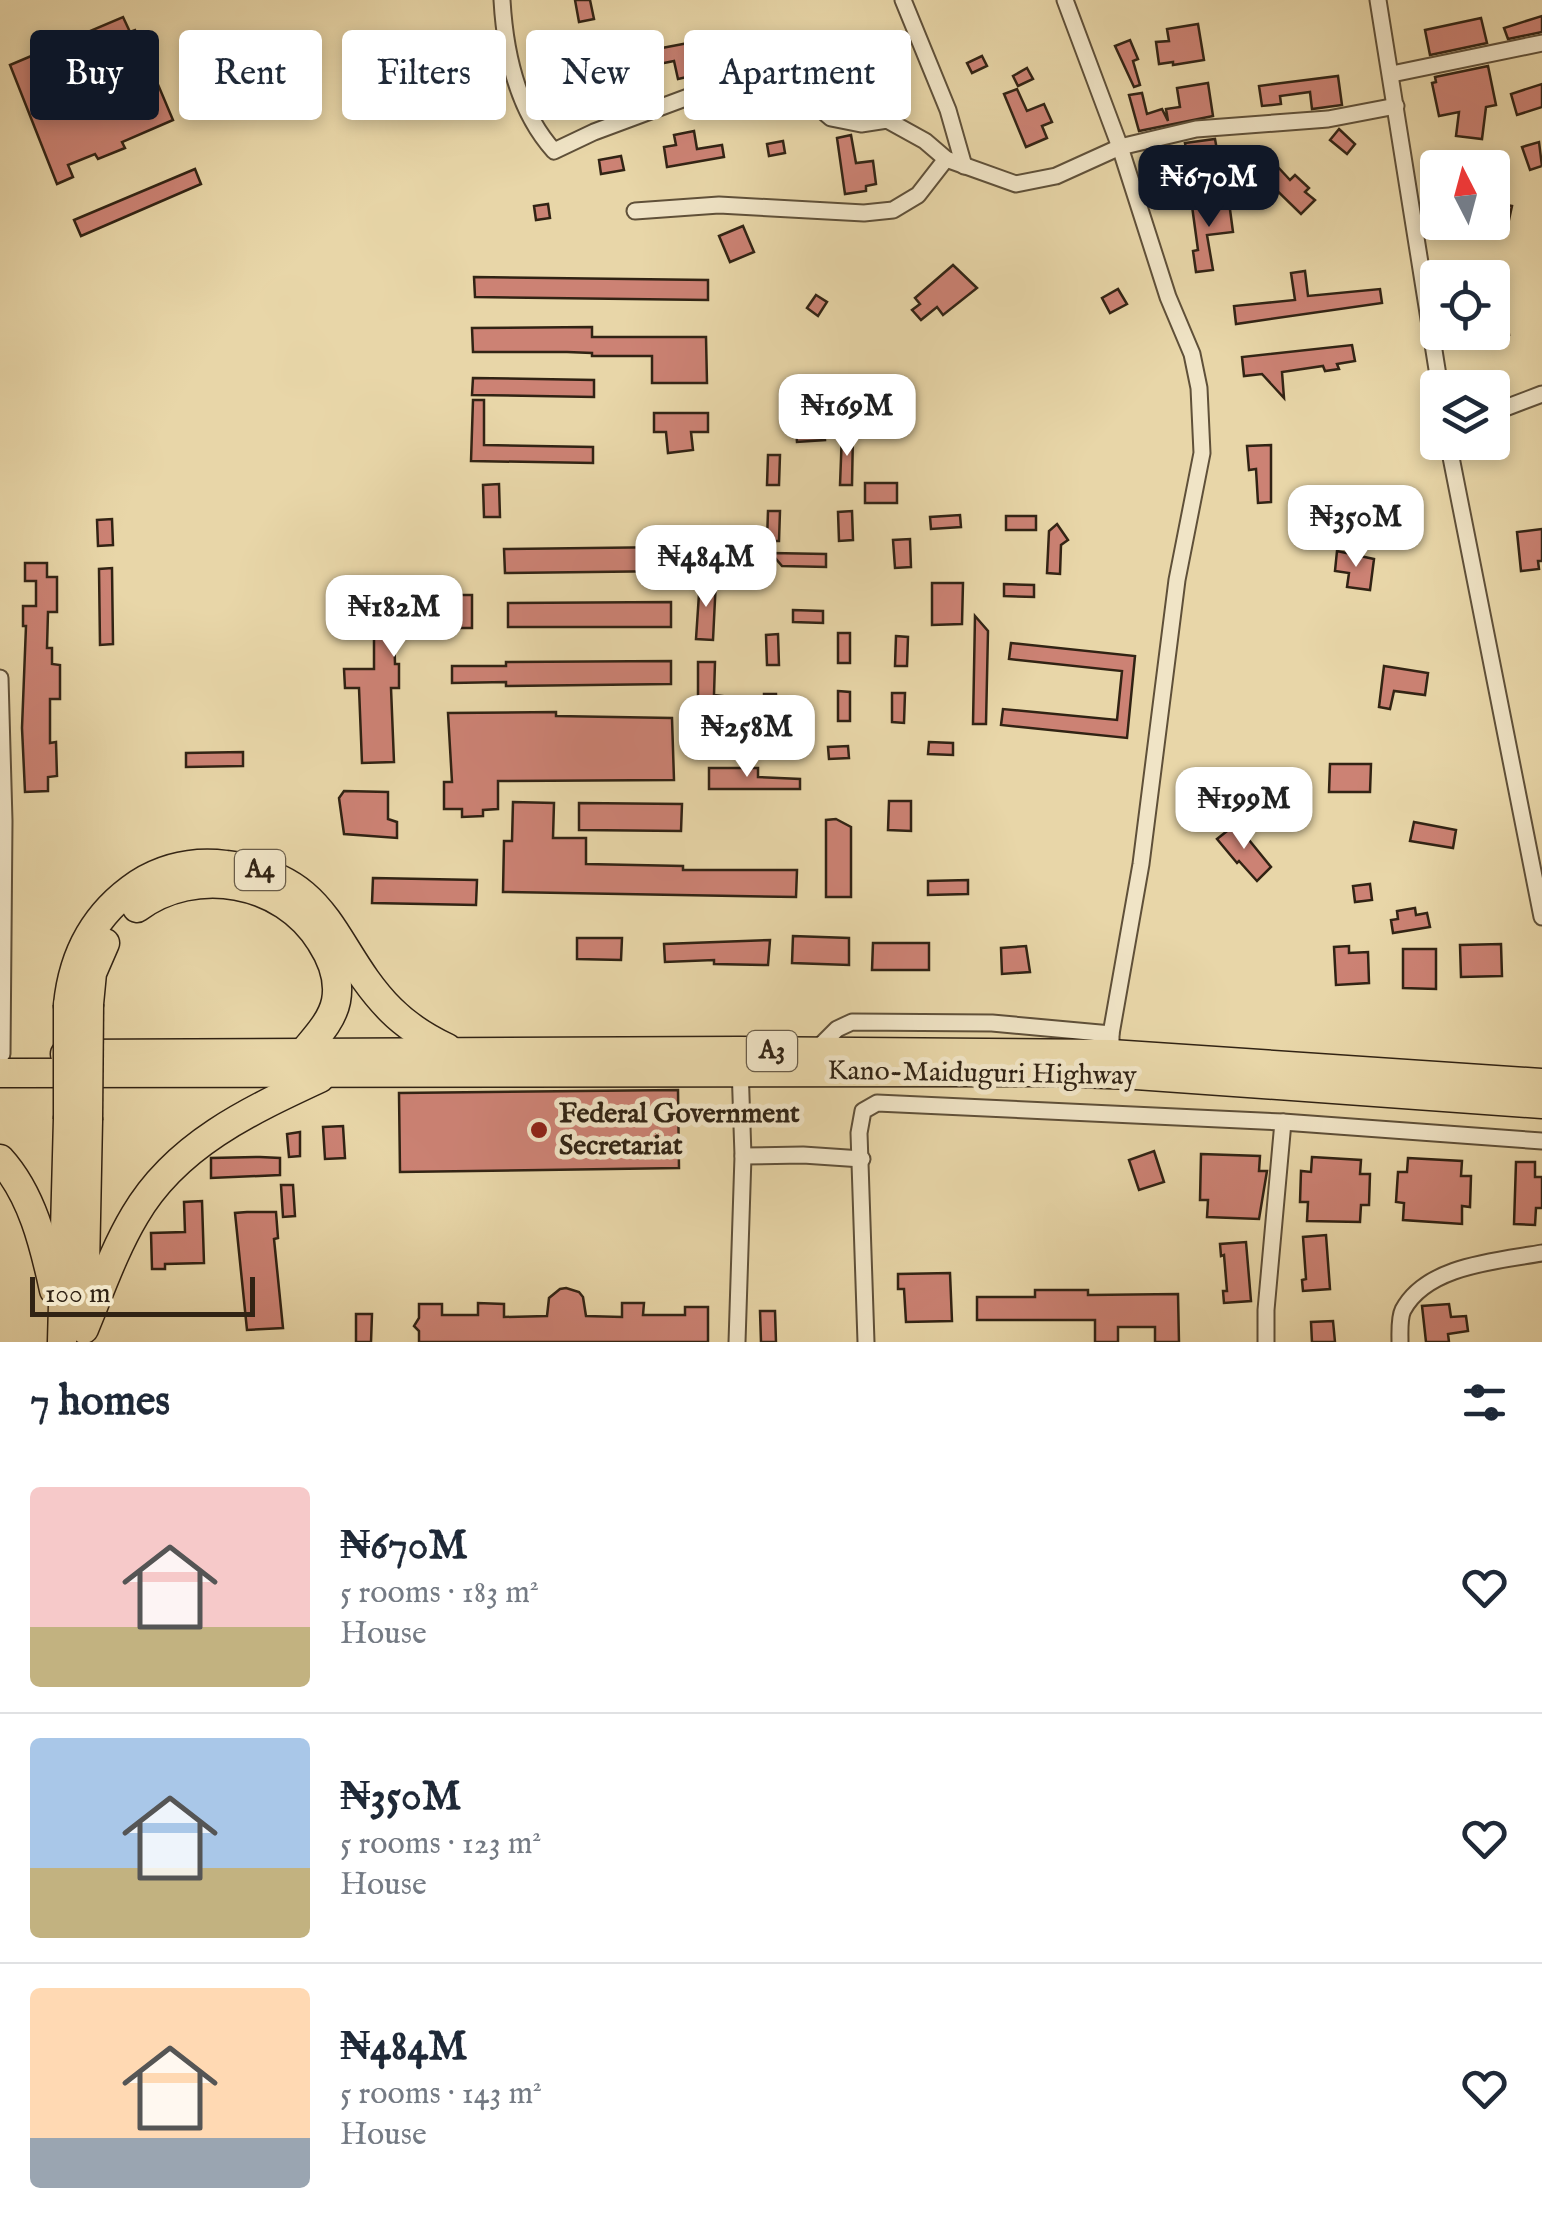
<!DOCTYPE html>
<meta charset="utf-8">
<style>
:root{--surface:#fff;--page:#f6f6f7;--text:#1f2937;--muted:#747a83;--line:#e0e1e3;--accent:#111827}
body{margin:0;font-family:"IM FELL English",serif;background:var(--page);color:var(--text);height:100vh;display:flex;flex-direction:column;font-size:38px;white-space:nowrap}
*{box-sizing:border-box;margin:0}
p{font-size:32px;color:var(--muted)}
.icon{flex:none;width:55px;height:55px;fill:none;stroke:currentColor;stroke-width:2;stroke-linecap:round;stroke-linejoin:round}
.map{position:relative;height:1342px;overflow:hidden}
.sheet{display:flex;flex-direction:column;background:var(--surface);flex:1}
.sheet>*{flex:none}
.guide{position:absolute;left:30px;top:30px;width:1000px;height:90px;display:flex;gap:20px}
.needle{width:65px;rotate:354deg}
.buttons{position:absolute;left:1420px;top:150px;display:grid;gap:20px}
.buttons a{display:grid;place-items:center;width:90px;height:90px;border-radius:10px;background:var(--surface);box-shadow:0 5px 15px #0003;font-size:50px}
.scale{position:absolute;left:30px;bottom:25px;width:225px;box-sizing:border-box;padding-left:10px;border:5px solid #312314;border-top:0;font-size:28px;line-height:35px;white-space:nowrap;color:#312314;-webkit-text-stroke:8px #f0e4c6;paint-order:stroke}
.price{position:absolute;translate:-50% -85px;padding:0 22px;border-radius:20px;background:#fff;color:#222;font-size:32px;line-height:65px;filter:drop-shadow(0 2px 5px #0008)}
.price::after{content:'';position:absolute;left:50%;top:60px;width:30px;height:22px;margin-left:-15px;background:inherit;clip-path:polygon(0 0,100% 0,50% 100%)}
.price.active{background:var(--accent);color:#fff}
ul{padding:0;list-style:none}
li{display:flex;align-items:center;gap:30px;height:250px;padding:0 30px}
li+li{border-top:2px solid var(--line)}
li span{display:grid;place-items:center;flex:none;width:280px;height:200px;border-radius:10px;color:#555}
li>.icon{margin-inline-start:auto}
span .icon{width:120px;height:120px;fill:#fffc;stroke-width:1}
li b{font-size:42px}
h2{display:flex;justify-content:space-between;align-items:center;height:120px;padding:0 30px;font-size:42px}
.pill{padding:0 35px;border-radius:10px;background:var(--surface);box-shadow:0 5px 15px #0003;font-size:35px;line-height:90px}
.pill.active{background:var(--accent);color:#fff}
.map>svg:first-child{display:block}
.building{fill:#cc8274;stroke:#312314;stroke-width:2.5;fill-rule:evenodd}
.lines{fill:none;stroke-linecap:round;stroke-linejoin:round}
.minor-casing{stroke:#5f5039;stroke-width:19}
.trunk-casing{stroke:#312314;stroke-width:31}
.minor{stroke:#f0e4c6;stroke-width:15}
.trunk{stroke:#e8d6a8;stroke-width:28}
.trunk-bridge-casing{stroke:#312314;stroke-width:31;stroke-linecap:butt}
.trunk-bridge{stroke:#e8d6a8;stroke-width:28}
.poi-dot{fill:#8f2418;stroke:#f0e4c6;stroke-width:4}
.labels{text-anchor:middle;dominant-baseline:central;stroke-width:10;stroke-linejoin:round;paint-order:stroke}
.shield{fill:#f0e4c6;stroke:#6a5d49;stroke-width:2.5}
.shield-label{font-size:25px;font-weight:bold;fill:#312314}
.street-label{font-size:28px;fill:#312314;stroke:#f0e4c6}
.poi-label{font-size:28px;font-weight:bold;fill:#312314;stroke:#f0e4c6;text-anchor:start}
</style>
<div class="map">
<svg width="1542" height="1342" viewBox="0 0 1542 1342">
<rect width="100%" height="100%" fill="#e8d6a8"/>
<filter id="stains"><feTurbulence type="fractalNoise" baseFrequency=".002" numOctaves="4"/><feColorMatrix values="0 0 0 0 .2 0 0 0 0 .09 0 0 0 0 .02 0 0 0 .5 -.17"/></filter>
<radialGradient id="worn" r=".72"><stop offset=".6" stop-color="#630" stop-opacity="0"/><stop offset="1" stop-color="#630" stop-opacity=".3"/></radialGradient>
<g class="building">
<path d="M575,0H590L594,19L579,22Z"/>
<path d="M1542,16V32L1508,39L1504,28Z"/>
<path d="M123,17L130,32L135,30L173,120L122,142L125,148L98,159L95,154L68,165L73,177L57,184L10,65ZM126,38L139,68L93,88L78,58ZM68,63L81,92L51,105L38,76Z"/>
<path d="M1481,18L1487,43L1430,55L1425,30Z"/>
<path d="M1198,24L1204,60L1173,65V62L1159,64L1156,42L1169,41L1167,29Z"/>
<path d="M704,40L708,61L694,64L696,75L678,79L674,61L649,66L646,51Z"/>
<path d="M1130,40L1138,59L1133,61L1140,85L1134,87L1115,46Z"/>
<path d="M821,46L824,64L849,60L852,74L806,82L795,73L793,62L804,60L802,49Z"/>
<path d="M982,56L987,66L972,73L967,63Z"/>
<path d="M600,58L604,80H600L602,91L577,96L574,78L549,82L546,67Z"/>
<path d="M1488,66L1496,105L1486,107L1482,139L1456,136L1459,112L1439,116L1432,83L1436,82L1435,77Z"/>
<path d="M1027,68L1033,79L1018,86L1013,76Z"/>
<path d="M1338,76L1342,105L1312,109L1310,92L1280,96L1281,104L1262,106L1259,86Z"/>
<path d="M1208,83L1213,116L1139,131L1129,95L1142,93L1147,114L1162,109L1168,121L1166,109L1180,107L1177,88Z"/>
<path d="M1542,84V107L1517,115L1511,94Z"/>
<path d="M1017,89L1027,111L1044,104L1052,122L1042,126L1047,138L1026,147L1004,94Z"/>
<path d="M776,102L778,113L762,116L760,104Z"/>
<path d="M1339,129L1355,144L1347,154L1330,140Z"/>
<path d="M694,131L697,149L722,145L724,157L667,167L664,147L676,145L674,135Z"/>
<path d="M851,135L856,163L873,161L876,184L866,186V191L845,194L837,138Z"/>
<path d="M1215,139L1221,172L1191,177L1185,143Z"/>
<path d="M783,141L785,153L769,156L767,144Z"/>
<path d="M1539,142L1542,166L1530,170L1522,147Z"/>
<path d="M621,156L624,170L601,174L599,160Z"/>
<path d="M1277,166L1290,180L1295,175L1309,188L1305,192L1315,200L1301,214L1265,179Z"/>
<path d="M195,169L201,184L81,236L74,220Z"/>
<path d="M1229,202L1233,232L1207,235L1213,270L1196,272L1193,251L1198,250L1192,206Z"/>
<path d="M1492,202L1512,206L1507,229L1492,226Z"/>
<path d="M548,204L550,218L536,220L534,206Z"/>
<path d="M743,226L754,252L730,262L719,236Z"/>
<path d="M953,265L977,288L943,315L937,307L921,320L912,310L920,304L915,298Z"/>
<path d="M1305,271L1308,296L1380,289L1382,303L1236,324L1234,306L1295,300L1291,273Z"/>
<path d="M474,277L708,280V300L475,297Z"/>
<path d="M1118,289L1127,304L1110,313L1102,298Z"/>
<path d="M816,295L827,302L818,316L807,308Z"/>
<path d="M1506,307L1509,335L1492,337V309Z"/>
<path d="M592,327V337H706L707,383H652V356H592V353L567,352H473L472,328Z"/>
<path d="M1352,345L1355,361L1337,364L1339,369L1325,371L1323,366L1282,372L1284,398L1262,374L1244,376L1242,357Z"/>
<path d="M473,378L594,380V397L472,395Z"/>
<path d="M473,400H484V445L593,447V463L471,461Z"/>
<path d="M654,413H708V432H691L693,450L668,453L666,432H654Z"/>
<path d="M824,425L825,440L797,442L796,427Z"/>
<path d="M842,432H853L852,485H840Z"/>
<path d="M1271,445V502L1258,503L1256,469L1249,470L1247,446Z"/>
<path d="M768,455H780L779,485H767Z"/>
<rect x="865" y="483" width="32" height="20"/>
<path d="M499,484L500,517H484L483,485Z"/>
<path d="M1339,506L1391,516L1387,537L1335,527Z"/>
<path d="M768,511H780L779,541H767Z"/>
<path d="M852,511L853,540L839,541L838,512Z"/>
<path d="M960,515L961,527L931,529L930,517Z"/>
<rect x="1006" y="516" width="30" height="14"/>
<path d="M112,519L113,545L98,546L97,520Z"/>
<path d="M1057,524L1068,540L1061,545L1060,574L1047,573L1049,531Z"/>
<path d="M1542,529V561H1538L1539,569L1521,571L1517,532Z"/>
<path d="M910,539L911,567L895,568L893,540Z"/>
<path d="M672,547L673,571L505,573L504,549Z"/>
<path d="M1337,551L1374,559L1370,590L1347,587L1349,573L1335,571Z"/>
<path d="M771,553L826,554V567L782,566Z"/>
<path d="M25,563H47V577H57V612H48L47,648H52V664L60,665V699H50V743L56,742L57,776L48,777V791L25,792L22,728L26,626H23V606H36V581H25Z"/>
<path d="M112,568L113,644L100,645L99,569Z"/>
<path d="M700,579H716L713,640L696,639Z"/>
<path d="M932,583H963L962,624L932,625Z"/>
<path d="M1004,584L1034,585V597L1004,596Z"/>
<path d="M398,595H472V628H394L395,664H399V688H391L394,762L362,763L359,688H345L344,669H374V634H343L342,610L398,609Z"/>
<path d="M671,602V627H508V603Z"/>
<path d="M793,610L823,611V623L793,622Z"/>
<path d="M975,616L988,631L986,724H973Z"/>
<rect x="838" y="633" width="12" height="30"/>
<path d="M778,634L779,665H767L766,635Z"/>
<path d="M896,636L908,637L907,666H895Z"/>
<path d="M1011,643L1135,656L1127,738L1001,725L1003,709L1117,720L1122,671L1009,659Z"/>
<path d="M671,661V684L506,686V682L452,683V666H506V662Z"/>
<path d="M698,662H715L714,695L723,696L722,731H698Z"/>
<path d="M1384,666L1428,673L1425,695L1394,691L1390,709L1379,707Z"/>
<path d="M838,691L850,692V721H838Z"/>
<path d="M892,693H905L904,723L892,722Z"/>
<path d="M764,694H776L777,715L764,716Z"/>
<path d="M556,712V716L672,718L674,780L498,781V809L483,810V816L462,817V809H444V782H452L448,713Z"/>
<path d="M929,742L953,743V755L928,754Z"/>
<path d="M848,746L849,758L829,759L828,747Z"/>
<path d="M243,752V766L186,767V753Z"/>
<path d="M1330,764H1371L1370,792H1329Z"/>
<path d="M709,768H758V777L800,779V789H709Z"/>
<path d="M344,791L388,792V819L397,822V838L344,834L339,798Z"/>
<path d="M889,801H911V831L888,830Z"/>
<path d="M513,802L554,803L553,838H586V864L683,866V870H797L796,897L503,892L504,841H512Z"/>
<path d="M579,803L682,804L681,831L579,830Z"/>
<path d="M836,819L851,827V897H826V820Z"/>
<path d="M1414,822L1456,830L1453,848L1410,841Z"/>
<path d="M1236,824L1271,867L1257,881L1239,861L1237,863L1217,839Z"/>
<path d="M373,878L477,880L476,905L372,903Z"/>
<path d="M968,880V894L928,895V881Z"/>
<path d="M1370,884L1372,900L1355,902L1353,886Z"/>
<path d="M1415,908L1416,915L1427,913L1430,927L1393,933L1391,920L1398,919L1397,911Z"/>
<path d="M793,936L849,938V965L792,963Z"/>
<path d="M577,938H622L621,960L577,959Z"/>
<path d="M770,940L768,965L714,964V960L665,962L664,944Z"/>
<path d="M873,943H929V970H872Z"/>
<path d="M1501,944L1502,976L1461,977L1460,945Z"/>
<path d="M1026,946L1030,972L1002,974L1001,948Z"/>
<path d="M1349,946V953L1368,952L1369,983L1336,985L1334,947Z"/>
<path d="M1403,949H1436V989L1403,988Z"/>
<path d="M678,1090L679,1168L400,1172L399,1093Z"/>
<path d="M343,1126L345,1158L325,1159L323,1127Z"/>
<path d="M300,1132V1156L289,1157L287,1134Z"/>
<path d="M1154,1151L1164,1182L1139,1190L1129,1160Z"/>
<path d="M1201,1154L1260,1156L1259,1171H1267L1259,1219L1207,1217L1208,1200H1200Z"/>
<path d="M260,1157L280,1158V1175L211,1178V1158Z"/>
<path d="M1312,1157L1361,1160L1360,1174H1370L1369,1205H1361L1360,1222L1307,1221L1308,1202H1300L1301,1171L1311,1172Z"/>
<path d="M1408,1158L1462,1161L1461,1176H1471L1470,1207L1462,1206V1224L1403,1220L1404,1203L1396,1202L1398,1172H1407Z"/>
<path d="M1516,1162H1535V1177H1542V1208H1536L1535,1225L1514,1224Z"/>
<path d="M281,1185H293L295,1216L283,1217Z"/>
<path d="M202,1201L204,1263L165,1264V1269H152L151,1233L185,1232L184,1202Z"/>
<path d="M247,1212H276L278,1238L274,1239L283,1328L247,1330L235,1213Z"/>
<path d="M1326,1235L1330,1289L1303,1291L1302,1280L1306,1279L1303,1237Z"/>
<path d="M1246,1242L1251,1301L1224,1303L1223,1291H1227L1224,1255L1221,1256L1220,1244Z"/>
<path d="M950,1273L952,1321L906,1322L904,1289H898V1274Z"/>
<path d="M566,1288L579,1292L583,1297L586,1316L622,1317V1303H644L643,1315H685V1307H708V1342H419V1331L414,1326L419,1318V1304H442V1315H478V1303L504,1304V1317L547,1316L549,1298L560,1289Z"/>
<path d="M1035,1290H1088V1295L1178,1294L1179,1342H1155V1327H1118V1342H1095V1320H977V1297H1035Z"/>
<path d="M1449,1304L1451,1317L1466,1316L1468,1331L1448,1334L1449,1342H1426L1422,1306Z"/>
<path d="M760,1311H775L776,1342H761Z"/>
<path d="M356,1314H372L371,1342H356Z"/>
<path d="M1333,1321L1335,1342H1312L1311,1322Z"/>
</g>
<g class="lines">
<defs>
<g id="minor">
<path d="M502,0C505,53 518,111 554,151L594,132L742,77L784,78L831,118L861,124L887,120L925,141L946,159L1016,184L1056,176L1120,147L1196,129L1328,119L1396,106"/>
<path d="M903,0L948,110L964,166"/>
<path d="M1065,0L1120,147L1168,297L1192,354L1199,388L1202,453L1177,580L1141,864L1111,1034V1054"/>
<path d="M1378,0L1440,388"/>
<path d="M1392,74L1542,43"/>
<path d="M635,211L719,205L864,213L893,210L918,195L946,159"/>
<path d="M1492,413L1542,394"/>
<path d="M1448,442L1542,917"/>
<path d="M0,678L4,821L2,1054"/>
<path d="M815,1051L837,1029L852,1022L992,1023L1111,1034"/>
<path d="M743,1156L803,1155L862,1159"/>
<path d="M737,1342L743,1156L740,1066"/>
<path d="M866,1342L859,1133L863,1111L877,1103L1283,1122L1542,1141"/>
<path d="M1266,1342V1310L1283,1122"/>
<path d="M1400,1342C1400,1333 1399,1318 1403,1310C1427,1265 1498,1261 1542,1253"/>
</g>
<g id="trunk">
<path d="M137,908C195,865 283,880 321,942C332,959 340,980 336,1001C332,1021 316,1037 303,1053"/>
<path d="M89,1004L92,973L105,943"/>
<path d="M68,1005C73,954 95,913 138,884C165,867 195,861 226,865C333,876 330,949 391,1010C408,1027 426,1038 447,1048"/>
<path d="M65,1054L740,1051L1111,1054L1542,1083"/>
<path d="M0,1073L1048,1072L1136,1075L1542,1104"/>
<path d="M0,1159C32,1194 44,1244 54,1290"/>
<path d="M84,1316L88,1120"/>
<path d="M84,1329C100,1291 114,1250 135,1215C176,1145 249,1111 320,1078"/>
<path d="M62,1342L68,1119"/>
</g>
</defs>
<use href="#minor" class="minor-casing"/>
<use href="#trunk" class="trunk-casing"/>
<use href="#minor" class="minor"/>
<use href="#trunk" class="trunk"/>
<defs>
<g id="trunk-bridge">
<path d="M68,1119V1005"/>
<path d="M88,1120L89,1004"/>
</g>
</defs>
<use href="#trunk-bridge" class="trunk-bridge-casing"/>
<use href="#trunk-bridge" class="trunk-bridge"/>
</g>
<circle class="poi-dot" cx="539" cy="1130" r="10"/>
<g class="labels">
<g class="shield">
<rect x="235" y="850" width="50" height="40" rx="8"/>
<rect x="747" y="1031" width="50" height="40" rx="8"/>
</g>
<g class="shield-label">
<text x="260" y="870">A4</text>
<text x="772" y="1051">A3</text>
</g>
<g class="street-label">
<text transform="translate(982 1074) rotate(1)">Kano-Maiduguri Highway</text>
</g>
<g class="poi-label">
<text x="559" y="1114">Federal Government<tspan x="559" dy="32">Secretariat</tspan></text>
</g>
</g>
<rect width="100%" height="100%" filter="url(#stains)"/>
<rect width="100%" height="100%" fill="url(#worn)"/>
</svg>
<div class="buttons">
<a><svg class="needle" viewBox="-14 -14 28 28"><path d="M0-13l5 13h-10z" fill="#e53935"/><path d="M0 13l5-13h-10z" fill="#747a83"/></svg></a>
<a><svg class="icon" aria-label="locate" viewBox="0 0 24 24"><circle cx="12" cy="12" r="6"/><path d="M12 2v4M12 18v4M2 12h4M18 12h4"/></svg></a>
<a><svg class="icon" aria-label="layers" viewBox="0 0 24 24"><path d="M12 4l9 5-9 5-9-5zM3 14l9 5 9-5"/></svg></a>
</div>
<div class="scale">100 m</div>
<b class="price active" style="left:1209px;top:230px">₦670M</b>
<b class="price" style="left:847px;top:459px">₦169M</b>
<b class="price" style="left:1356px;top:570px">₦350M</b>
<b class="price" style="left:706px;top:610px">₦484M</b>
<b class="price" style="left:394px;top:660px">₦182M</b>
<b class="price" style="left:747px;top:780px">₦258M</b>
<b class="price" style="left:1244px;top:852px">₦199M</b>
<div class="guide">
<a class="pill active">Buy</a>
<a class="pill">Rent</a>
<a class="pill">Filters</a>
<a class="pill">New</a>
<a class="pill">Apartment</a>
</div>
</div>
<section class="sheet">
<h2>7 homes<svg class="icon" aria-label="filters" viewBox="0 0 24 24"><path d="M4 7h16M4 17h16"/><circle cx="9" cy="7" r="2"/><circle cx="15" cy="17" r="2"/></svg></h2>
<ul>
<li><span style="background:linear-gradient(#f6c9c9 70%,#c2b280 0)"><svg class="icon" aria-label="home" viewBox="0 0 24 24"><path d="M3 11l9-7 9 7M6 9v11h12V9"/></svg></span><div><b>₦670M</b><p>5 rooms · 183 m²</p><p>House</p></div><svg class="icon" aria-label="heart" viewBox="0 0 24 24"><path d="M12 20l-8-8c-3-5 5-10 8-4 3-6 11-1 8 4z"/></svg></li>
<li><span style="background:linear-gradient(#a9c7e8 65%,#c2b280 0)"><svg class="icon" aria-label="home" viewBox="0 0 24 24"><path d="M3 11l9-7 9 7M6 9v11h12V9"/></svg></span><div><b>₦350M</b><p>5 rooms · 123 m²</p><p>House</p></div><svg class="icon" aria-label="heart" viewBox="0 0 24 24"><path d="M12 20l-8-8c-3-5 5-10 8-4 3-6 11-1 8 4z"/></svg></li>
<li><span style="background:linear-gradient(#ffd9b3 75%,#9aa5b1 0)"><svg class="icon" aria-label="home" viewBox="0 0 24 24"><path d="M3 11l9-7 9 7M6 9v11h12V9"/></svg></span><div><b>₦484M</b><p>5 rooms · 143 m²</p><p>House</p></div><svg class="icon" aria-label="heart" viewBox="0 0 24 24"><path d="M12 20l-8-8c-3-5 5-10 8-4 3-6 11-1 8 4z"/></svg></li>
</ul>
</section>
